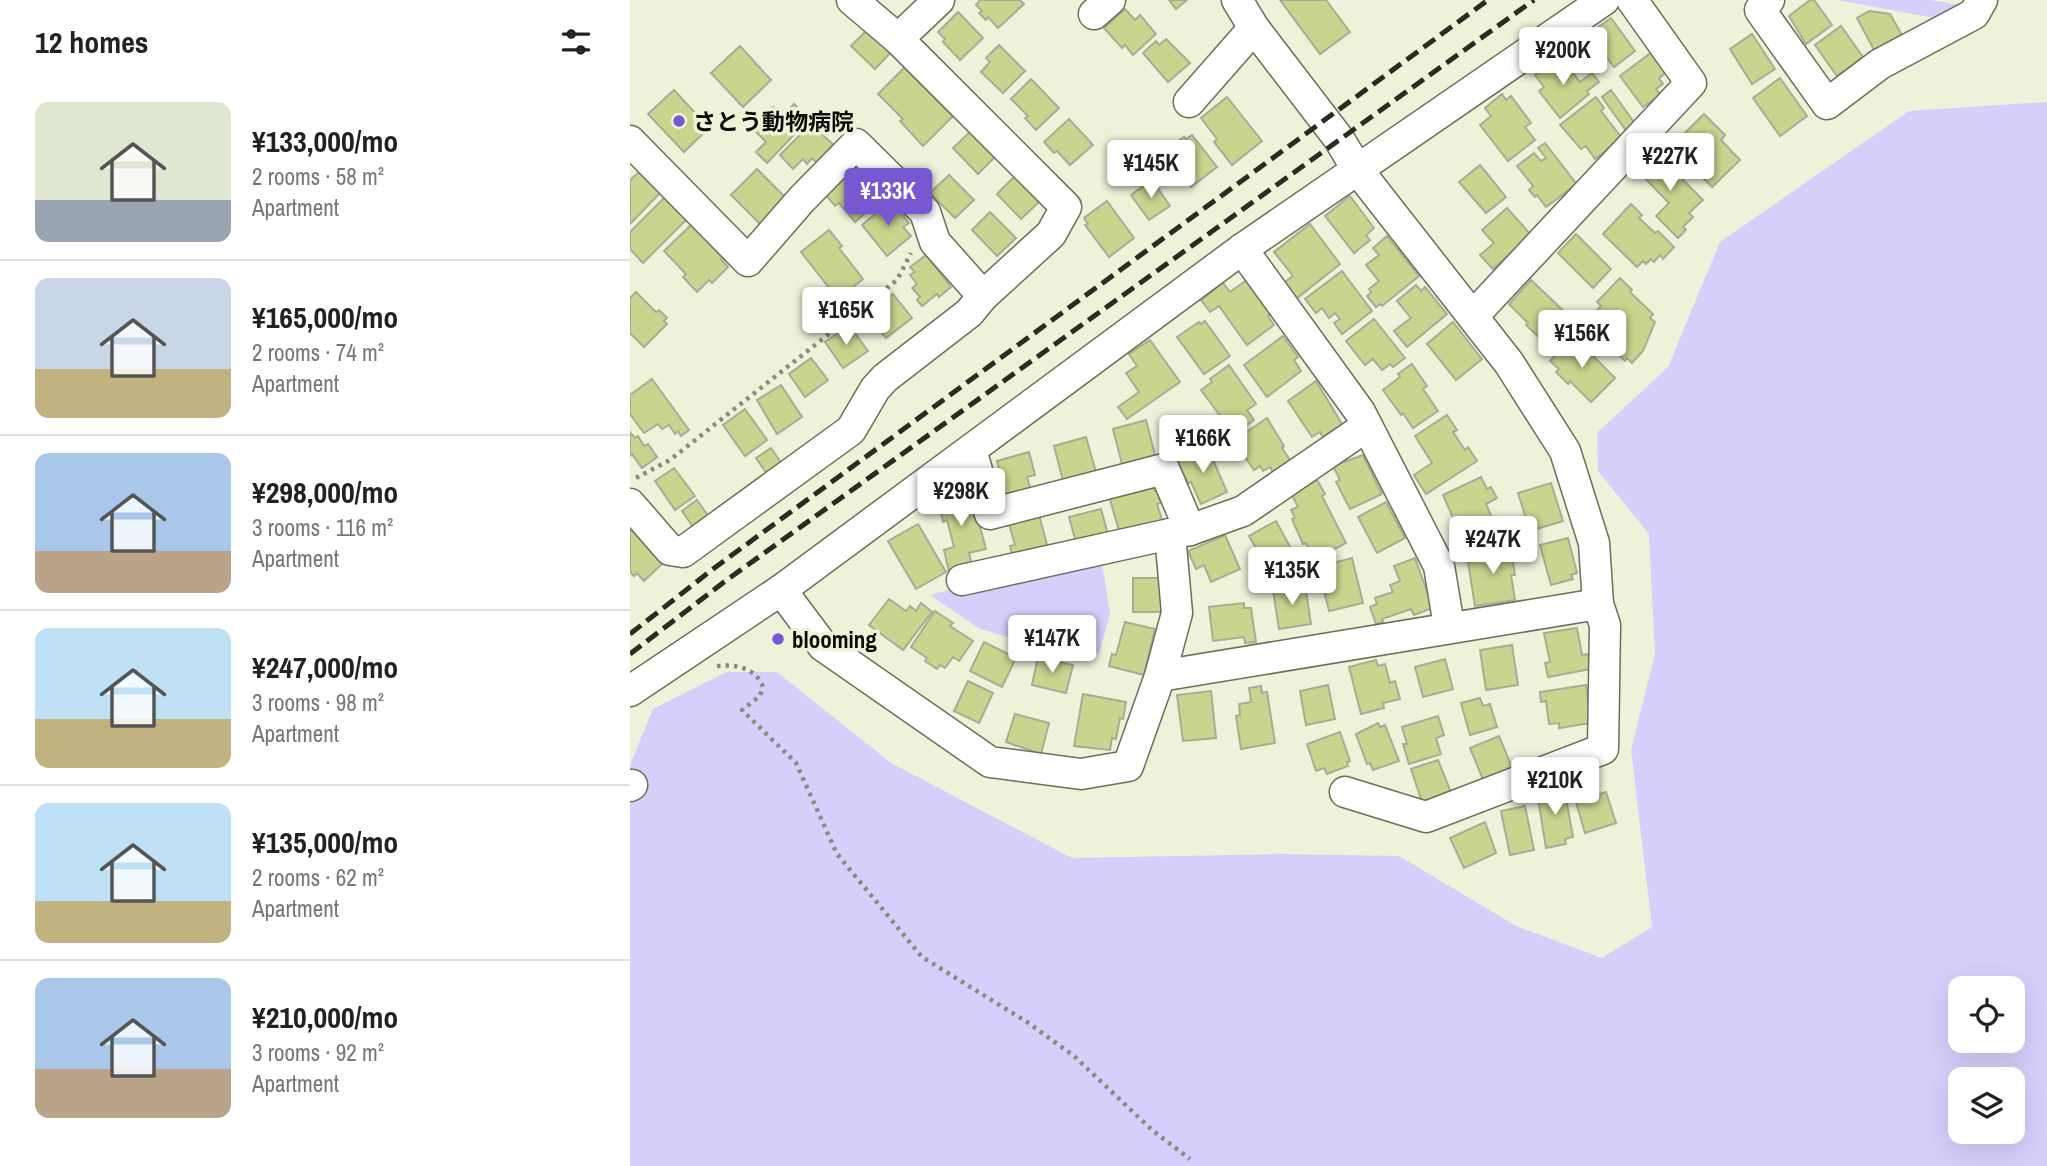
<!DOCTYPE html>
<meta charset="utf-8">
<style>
:root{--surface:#fff;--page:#f2f2f2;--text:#222;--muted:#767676;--line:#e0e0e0;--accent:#7858d2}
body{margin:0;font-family:"Archivo Narrow","Noto Sans JP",sans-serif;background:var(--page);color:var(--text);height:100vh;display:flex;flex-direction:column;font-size:26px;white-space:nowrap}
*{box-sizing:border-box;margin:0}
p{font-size:23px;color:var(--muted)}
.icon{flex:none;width:38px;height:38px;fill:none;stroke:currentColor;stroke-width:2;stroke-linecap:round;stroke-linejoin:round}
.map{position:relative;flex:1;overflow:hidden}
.panel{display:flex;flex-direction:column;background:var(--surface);width:630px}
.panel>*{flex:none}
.buttons{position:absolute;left:1318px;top:976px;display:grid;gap:14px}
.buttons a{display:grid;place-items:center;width:77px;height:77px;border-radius:14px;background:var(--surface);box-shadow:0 7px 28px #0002;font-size:35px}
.price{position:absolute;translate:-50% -60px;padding:0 16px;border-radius:7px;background:#fff;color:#222;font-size:23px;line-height:46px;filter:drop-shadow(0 2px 4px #0008)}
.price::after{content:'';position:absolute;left:50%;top:42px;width:21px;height:16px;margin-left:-10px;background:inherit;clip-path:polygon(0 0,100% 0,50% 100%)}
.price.selected{background:var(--accent);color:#fff}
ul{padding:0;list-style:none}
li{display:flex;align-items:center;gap:21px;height:175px;padding:0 35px}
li+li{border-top:2px solid var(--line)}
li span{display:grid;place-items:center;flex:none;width:196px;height:140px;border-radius:14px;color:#555}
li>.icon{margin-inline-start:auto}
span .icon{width:84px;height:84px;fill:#fffc;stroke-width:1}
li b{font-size:30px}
h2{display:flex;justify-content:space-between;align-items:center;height:84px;padding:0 35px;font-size:30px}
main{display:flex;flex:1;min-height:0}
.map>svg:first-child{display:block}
.green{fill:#d5cffc;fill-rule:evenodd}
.building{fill:#c9d58f;stroke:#a8ac95;stroke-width:2}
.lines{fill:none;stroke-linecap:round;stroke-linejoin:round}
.minor-casing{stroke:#6b6f5a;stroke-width:33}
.path{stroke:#888c7b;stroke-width:4.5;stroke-dasharray:3.5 5;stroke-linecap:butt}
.minor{stroke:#fff;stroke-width:30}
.rail{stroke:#2a2c22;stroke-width:5;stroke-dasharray:14 7;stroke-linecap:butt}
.poi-dot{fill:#7858d2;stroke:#edf2d9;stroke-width:2.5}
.labels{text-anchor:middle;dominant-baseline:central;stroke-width:7;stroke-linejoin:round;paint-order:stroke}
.poi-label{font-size:23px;font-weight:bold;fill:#0b0c05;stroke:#edf2d9;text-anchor:start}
</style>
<main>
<section class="panel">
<h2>12 homes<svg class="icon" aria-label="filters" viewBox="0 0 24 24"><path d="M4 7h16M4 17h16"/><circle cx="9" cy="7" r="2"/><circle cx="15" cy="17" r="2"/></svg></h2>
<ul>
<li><span style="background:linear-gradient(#dfe7d0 70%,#9aa5b1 0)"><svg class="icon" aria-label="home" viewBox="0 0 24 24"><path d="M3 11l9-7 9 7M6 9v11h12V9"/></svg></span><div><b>¥133,000/mo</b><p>2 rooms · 58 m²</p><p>Apartment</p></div></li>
<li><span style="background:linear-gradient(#c9d6e8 65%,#c2b280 0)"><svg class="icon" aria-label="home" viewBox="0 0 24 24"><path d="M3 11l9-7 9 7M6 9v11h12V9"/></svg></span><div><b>¥165,000/mo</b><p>2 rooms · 74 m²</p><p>Apartment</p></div></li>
<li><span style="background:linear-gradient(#a9c7e8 70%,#b9a48a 0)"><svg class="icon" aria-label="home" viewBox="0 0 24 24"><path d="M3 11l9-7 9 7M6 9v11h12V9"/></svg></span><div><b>¥298,000/mo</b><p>3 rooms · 116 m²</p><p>Apartment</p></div></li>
<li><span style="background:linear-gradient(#bfe0f5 65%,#c2b280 0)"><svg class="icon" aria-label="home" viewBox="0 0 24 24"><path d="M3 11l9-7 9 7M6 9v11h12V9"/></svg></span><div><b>¥247,000/mo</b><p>3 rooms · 98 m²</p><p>Apartment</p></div></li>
<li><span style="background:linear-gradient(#bfe0f5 70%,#c2b280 0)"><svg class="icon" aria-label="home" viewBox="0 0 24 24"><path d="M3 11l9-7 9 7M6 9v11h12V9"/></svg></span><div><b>¥135,000/mo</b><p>2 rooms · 62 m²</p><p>Apartment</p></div></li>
<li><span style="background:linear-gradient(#a9c7e8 65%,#b9a48a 0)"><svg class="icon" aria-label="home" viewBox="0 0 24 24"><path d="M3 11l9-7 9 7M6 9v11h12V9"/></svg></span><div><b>¥210,000/mo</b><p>3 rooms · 92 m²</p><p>Apartment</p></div></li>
</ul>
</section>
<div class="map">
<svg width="1417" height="1166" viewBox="0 0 1417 1166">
<rect width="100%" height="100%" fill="#edf2d9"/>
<g class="green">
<path d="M1207,0H1301L1335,6L1310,19Z"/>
<path d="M1417,102V1166H0V765L23,709L96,672H147L261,763L442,858L651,854L769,856L886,926L972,958L1022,927L1001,750L1025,654L1019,534L968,471L967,433L1038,367L1090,242L1279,111ZM1330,989H1382V1041H1330ZM1330,1080H1382V1132H1330Z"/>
<path d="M470,550L480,614L469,654L400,644L348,628L300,595Z"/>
</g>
<g class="building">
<path d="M350,0H390L394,4L368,28L358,17L356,20L349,13L352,11L346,5Z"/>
<path d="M539,0H557L546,9Z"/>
<path d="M650,0H696L720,32L690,54Z"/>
<path d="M1180,0H1184L1202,25L1176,44L1159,16Z"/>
<path d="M495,9L505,20L510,15L526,34L503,55L495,45L492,48L474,28Z"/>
<path d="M1239,11L1260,14L1272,35L1244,50L1227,18Z"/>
<path d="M328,12L353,38L330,60L313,42L315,39L308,32Z"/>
<path d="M981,18L1005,51L984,67L959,34Z"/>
<path d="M1211,26L1233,57L1207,76L1185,45Z"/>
<path d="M237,30L261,52L245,69L221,46Z"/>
<path d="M1122,34L1145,69L1122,84L1100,49Z"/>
<path d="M536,39L560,63L538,82L513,53L526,41L529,45Z"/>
<path d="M369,45L395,71L373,93L351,72L360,62L356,58Z"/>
<path d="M110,46L141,80L113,107L81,73Z"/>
<path d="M1022,52L1037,72L1029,78L1033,84L1026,89L1031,95L1013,107L990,76Z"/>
<path d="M930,56L950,82L962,73L969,82L957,91L959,94L930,118L909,91L914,87L905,75Z"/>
<path d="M275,67L323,116L293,146L270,121L273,119L248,94Z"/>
<path d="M1150,78L1177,116L1150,136L1123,98Z"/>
<path d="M401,79L429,108L406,130L395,118L398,116L381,99Z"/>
<path d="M44,90L79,128L54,152L18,114Z"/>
<path d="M981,90L1006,125L997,132L972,97Z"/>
<path d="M872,94L876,100L881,96L901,123L895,127L905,140L878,161L850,125L861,116L855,108Z"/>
<path d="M597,97L632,141L602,165L584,142L587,139L571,118Z"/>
<path d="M966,97L974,108L971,111L992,138L965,159L956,146L951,149L930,125Z"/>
<path d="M164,104L179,119L137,163L126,152L136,142L123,129L143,107L152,116Z"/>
<path d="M1074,114L1095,135L1091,140L1110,160L1082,187L1062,167L1074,156L1053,135Z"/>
<path d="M439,119L463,145L440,165L427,151L424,153L414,142Z"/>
<path d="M181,124L207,148L189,165L182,158L177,164L173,159L163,169L150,155Z"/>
<path d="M341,131L366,156L348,174L323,148Z"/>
<path d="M562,135L587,167L561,187L537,155L542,151L539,147L554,137L556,139Z"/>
<path d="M915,143L949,187L943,192L940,189L916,207L907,195L905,197L899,190L903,186L887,166L904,153L911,161L916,158L908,148Z"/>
<path d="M1023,150L1073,200L1059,213L1063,217L1053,227L1056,230L1048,238L1026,216L1039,203L1005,168Z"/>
<path d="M850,165L876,197L856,213L829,182Z"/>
<path d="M227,166L235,175L233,177L252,199L225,222L209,203L205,206L194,193Z"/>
<path d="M127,169L158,200L132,226L101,195Z"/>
<path d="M9,172L30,193L0,224V180Z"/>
<path d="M319,175L344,200L325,218L300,193Z"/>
<path d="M385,176L410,201L391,219L367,194Z"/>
<path d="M522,180L540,206L519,220L501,195Z"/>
<path d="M37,195L59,217L13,263L0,249V232Z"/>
<path d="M720,196L744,228L736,235L740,240L724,253L695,216Z"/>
<path d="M261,201L279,223L273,227L281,236L257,256L232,225Z"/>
<path d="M477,201L504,238L479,257L455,225L458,224L454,218Z"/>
<path d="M1001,204L1012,215L1009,218L1025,233L1028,231L1044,247L1033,259L1030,255L1024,262L1021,259L1016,264L1013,261L1007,267L973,234Z"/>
<path d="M877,208L901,235L863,269L850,255L864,243L852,230Z"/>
<path d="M360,212L386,238L367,256L342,230Z"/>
<path d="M62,224L93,257L91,259L98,267L82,283L79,280L67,292L53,277L56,274L34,251Z"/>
<path d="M680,224L710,264L666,299L653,283L663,276L644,252Z"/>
<path d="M199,230L212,246L209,248L233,279L208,299L171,252Z"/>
<path d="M946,234L981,269L963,288L928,253Z"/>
<path d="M757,236L789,276L752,306L750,304L746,307L737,296L741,292L739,289L749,281L736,265L749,255L743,248Z"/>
<path d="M296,255L321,287L309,297L307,294L292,306L287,300L290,297L282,288L287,284L280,275L285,272L280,267Z"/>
<path d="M712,271L742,311L712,334L704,323L710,319L705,313L699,318L692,308L686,313L675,299Z"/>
<path d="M990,278L1002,290L1000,292L1023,314L1020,318L1025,322L1013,351L1002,363L997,358L995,361L985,351L995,340L977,324L974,327L962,316L971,306L967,302Z"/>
<path d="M617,280L641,313L638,316L644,325L617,345L589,306L580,312L571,300L593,283L600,292Z"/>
<path d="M901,280L939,316L914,342L896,325L898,323L879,304Z"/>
<path d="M786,285L791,291L795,287L817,314L777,347L764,331L781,318L767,301Z"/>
<path d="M6,292L26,312L29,310L37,318L34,321L37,324L14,347L0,333V298Z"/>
<path d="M263,294L282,318L256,338L237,314Z"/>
<path d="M744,319L775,358L763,367L760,364L752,370L743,359L735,365L716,341Z"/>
<path d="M575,321L600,356L574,374L547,337L569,322L571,324Z"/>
<path d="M823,322L852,359L826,380L797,344Z"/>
<path d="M219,325L238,351L213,368L195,342Z"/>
<path d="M653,336L668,357L664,360L671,371L637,397L614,365Z"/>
<path d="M944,337L985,378L961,402L940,381L938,384L926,372L929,369L920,361Z"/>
<path d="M520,340L550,382L497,419L488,407L509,392L496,373L507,366L499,354Z"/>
<path d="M181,358L198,380L175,397L159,374Z"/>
<path d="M782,364L797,386L793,389L808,411L783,428L773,413L771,415L753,390L770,377L768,374Z"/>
<path d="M599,365L626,404L617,410L624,420L597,439L588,426L594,421L571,390L582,382L580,379Z"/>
<path d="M22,379L59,430L51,436L48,431L45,434L39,425L32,429L28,424L14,433L0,414V395Z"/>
<path d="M686,381L712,424L693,437L690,432L682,437L658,401Z"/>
<path d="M151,385L172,417L147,434L127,400Z"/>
<path d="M115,409L137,440L115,456L93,425Z"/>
<path d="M817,415L827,430L823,432L835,450L838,447L847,461L796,494L784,475L802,463L785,436Z"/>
<path d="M637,418L654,446L652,448L660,460L643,472L640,467L633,471L630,466L624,470L604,441Z"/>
<path d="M516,420L526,459L493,468L483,429Z"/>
<path d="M569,424L574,436L557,443L552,432Z"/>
<path d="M0,432L5,438L8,436L14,446L18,444L27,457L12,468L2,454L0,456Z"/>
<path d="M456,437L466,472L433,481L424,446Z"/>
<path d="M548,439L551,447L540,453L536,444Z"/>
<path d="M577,446L597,492L571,504L561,482L558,483L547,460Z"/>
<path d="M141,448L152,464L137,474L126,458Z"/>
<path d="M399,452L405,475L397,477L401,491L375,497L367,473L370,472L367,461Z"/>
<path d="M733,455L752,494L720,509L706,482L710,480L703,466Z"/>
<path d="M44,468L65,496L45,510L25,481Z"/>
<path d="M851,477L857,489L861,487L867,498L856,504L868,532L844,543L836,525L828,529L813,495Z"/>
<path d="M687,480L695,494L692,496L716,543L689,557L685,550L680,552L676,543L673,544L662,519L665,518L661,510L668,507L661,493Z"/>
<path d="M921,483L933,521L900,531L888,493Z"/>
<path d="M523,485L525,491L527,490L531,503L527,504L533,523L490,534L479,496Z"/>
<path d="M339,486L356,549L339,553L342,566L319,572L314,550L324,547L317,520L313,522L310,508L313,507L310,494Z"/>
<path d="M67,500L79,517L63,527L52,511Z"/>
<path d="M756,502L775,538L747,553L728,517Z"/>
<path d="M471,509L479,538L447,546L439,517Z"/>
<path d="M409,515L419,552L384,562L380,546L385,545L379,524Z"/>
<path d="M646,521L670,565L643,579L619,536Z"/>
<path d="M288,524L316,572L286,589L258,541Z"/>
<path d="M2,530L34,562L14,581L7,573L4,576L0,572V532Z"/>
<path d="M595,535L610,569L581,582L574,565L566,569L558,551Z"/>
<path d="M938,538L947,573L941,575L943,579L921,585L910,545Z"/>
<path d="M876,542L878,556H882L885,575H881L885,600L845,606L838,562L853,559L851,549Z"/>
<path d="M722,558L733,603L699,611L688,567Z"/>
<path d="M785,558L803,608L784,615L781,609L752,619L753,622L746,624L740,607L747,604L745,598L763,592L760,585L770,581L764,566Z"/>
<rect x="503" y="578" width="31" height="34"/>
<path d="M675,585L681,624L649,629L643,590Z"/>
<path d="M259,599L276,611L280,606L286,611L291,603L302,612L273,650L239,625Z"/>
<path d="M614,603V608H621L626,642L615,643L614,637L583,641L579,607Z"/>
<path d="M305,611L323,623L320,626L343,641L329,661L323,657L315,668L310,665L307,669L295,661L297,658L281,647Z"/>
<path d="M495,622L525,629L514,675L479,666L482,654L486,655Z"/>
<path d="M947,628L952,655L958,654L961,669L918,677L915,663L920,662L914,633Z"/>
<path d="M354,642L386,658L372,687L340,671Z"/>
<path d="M882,645L888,685L856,690L850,650Z"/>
<path d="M408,657L443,665L436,693L402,685Z"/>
<path d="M815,659L823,689L793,697L785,667Z"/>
<path d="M746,660L748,666L755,664L760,683L765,681L770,699L753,703L754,708L731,714L719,667Z"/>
<path d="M338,681L363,693L349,723L324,711Z"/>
<path d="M698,685L705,719L676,725L670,691Z"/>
<path d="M956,685L961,723L929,728V723L919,724L916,701L911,702L910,692Z"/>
<path d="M631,686L632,693L637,692L645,743L611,749L606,716L610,715L609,704L621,702L619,688Z"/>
<path d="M581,691L586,738L553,741L547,695Z"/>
<path d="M453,694L496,702L493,719L490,718L486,739L482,738L480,750L444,746Z"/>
<path d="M850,698L853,706L860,704L867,727L840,735L831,703Z"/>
<path d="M385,714L419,723L411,754L376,742Z"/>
<path d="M808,716L814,735L806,738L811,754L779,764L773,744H777L772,727Z"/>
<path d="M748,723L750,727L755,725L769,761L743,770L740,763L737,764L726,734Z"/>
<path d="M710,732L720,761L717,762L718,766L697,774L694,768L686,771L677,744Z"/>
<path d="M869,736L883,770L854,782L840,748Z"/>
<path d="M808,760L822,795L793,805L781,769Z"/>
<path d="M934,787L943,837L935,839L936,844L916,848L907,792Z"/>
<path d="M976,792L986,823L955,833L946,802Z"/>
<path d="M895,806L904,850L880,855L871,811Z"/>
<path d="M855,822L866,853L834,868L820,838Z"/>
</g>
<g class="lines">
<defs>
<g id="minor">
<path d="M222,0L268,39"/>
<path d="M607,0L624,28L709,139L727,169L879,363L935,451L964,543L968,604L975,625L973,749L796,817L715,792"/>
<path d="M1139,0L1130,10L1197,104L1250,64L1344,14L1352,0"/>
<path d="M464,14L480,0"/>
<path d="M559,102L624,28"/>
<path d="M0,141L118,261L172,199L226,144L295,212L305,242L353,296L421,234L436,207L268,39L309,0"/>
<path d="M612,249L730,412L809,566L819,626"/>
<path d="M843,316L1061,83L1002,0"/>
<path d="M341,450L360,514L534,469L560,530"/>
<path d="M0,504L40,550L53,552L221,430L245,389L255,378L339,313L353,296"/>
<path d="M332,580L540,534"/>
<path d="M151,590L193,646L360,762L451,774L498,766L530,676L968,604"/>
<path d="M530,676L547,613L540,534L560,530L613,511L737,426"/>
<path d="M0,691L151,590L612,249L974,0"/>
<path d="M0,786L2,785"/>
</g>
</defs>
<use href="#minor" class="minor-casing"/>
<g class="path">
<path d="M6,478L40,460L267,280L281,253"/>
<path d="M87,666C106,664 126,668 133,687L130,696L112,710L166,763L207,854L292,957L397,1022L444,1056L522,1130L560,1159"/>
</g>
<use href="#minor" class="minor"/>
<g class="rail">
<path d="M0,634L83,569L858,0"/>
<path d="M0,654L94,582L904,0"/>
</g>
</g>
<g class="poi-dot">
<circle cx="49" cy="121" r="7"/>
<circle cx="148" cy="639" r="7"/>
</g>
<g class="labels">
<g class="poi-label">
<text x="63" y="121">さとう動物病院</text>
<text x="162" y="639">blooming</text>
</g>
</g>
</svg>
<div class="buttons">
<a><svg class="icon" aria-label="locate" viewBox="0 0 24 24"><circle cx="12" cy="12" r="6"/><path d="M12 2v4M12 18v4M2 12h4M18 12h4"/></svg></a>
<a><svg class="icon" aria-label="layers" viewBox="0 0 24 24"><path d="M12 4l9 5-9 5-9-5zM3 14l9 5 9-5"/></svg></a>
</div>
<b class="price" style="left:933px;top:87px">¥200K</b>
<b class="price" style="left:1040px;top:193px">¥227K</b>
<b class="price" style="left:521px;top:200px">¥145K</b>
<b class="price selected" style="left:258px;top:228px">¥133K</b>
<b class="price" style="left:216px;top:347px">¥165K</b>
<b class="price" style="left:952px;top:370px">¥156K</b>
<b class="price" style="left:573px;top:475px">¥166K</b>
<b class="price" style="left:331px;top:528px">¥298K</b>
<b class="price" style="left:863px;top:576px">¥247K</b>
<b class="price" style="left:662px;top:607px">¥135K</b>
<b class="price" style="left:422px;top:675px">¥147K</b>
<b class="price" style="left:925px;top:817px">¥210K</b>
</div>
</main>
